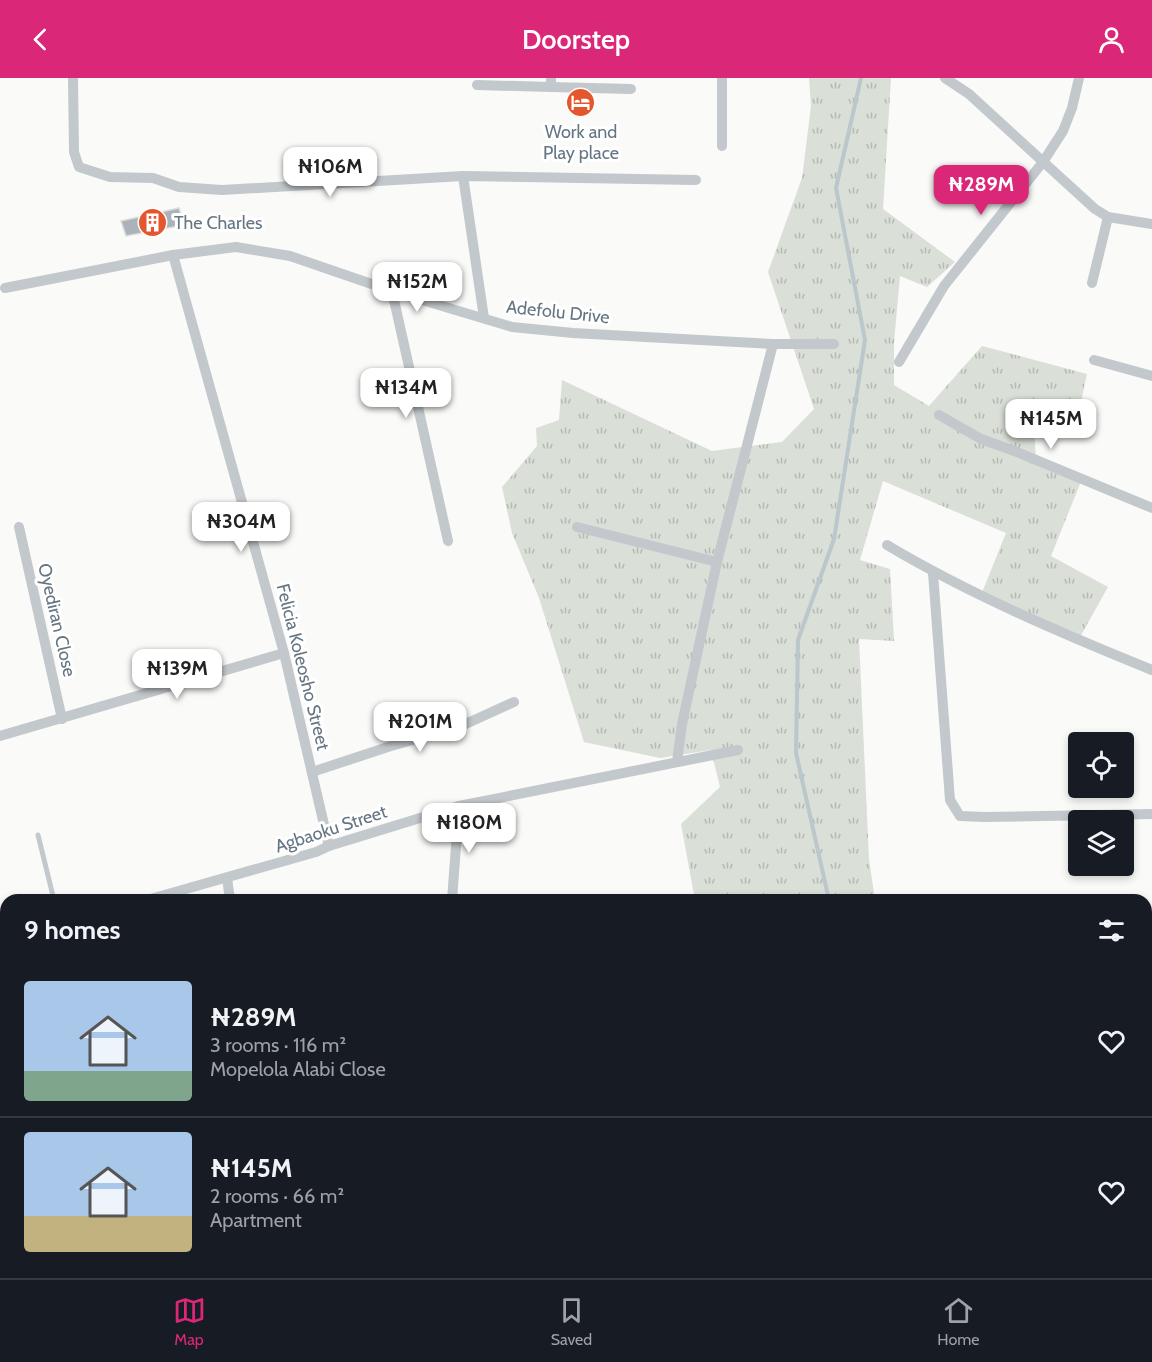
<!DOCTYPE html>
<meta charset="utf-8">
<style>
:root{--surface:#171b24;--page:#242831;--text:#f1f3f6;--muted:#9ea1a6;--line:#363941;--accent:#db2777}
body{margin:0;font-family:Cabin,sans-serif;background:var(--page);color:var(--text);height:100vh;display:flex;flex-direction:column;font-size:22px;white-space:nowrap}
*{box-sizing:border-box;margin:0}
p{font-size:20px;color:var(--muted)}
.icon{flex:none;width:33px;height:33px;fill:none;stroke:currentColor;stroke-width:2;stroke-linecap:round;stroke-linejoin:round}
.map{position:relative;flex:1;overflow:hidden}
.panel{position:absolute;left:0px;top:816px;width:1152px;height:384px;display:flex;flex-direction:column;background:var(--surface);border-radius:18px 18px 0 0;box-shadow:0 3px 9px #0003}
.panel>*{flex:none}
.buttons{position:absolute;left:1068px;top:654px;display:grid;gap:12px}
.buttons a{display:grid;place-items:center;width:66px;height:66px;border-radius:6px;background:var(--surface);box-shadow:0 3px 9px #0003;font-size:30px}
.price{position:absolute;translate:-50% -51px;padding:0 14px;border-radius:12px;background:#fff;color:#222;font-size:20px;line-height:39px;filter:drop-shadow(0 2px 3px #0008)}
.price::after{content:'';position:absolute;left:50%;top:36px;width:18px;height:14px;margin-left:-9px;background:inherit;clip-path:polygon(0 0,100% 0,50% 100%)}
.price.on{background:var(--accent);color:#fff}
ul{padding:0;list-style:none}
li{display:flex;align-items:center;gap:18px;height:150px;padding:0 24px}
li+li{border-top:2px solid var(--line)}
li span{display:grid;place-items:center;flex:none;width:168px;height:120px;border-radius:6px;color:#555}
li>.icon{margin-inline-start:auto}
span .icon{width:72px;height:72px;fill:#fffc;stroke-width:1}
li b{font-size:26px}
h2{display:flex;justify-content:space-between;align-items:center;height:72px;padding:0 24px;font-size:26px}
header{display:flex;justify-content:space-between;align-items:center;height:78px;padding:0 24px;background:var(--accent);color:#fff;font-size:27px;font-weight:600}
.menu{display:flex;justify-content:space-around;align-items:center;height:84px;border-top:2px solid var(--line);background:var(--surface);font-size:16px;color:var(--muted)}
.menu a{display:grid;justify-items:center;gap:3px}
.menu .on{color:var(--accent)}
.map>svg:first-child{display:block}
.grass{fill:url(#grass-tufts)}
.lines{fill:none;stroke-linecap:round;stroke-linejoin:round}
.stream{stroke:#bbc7cb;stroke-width:4}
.building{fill:#aab3b9;stroke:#dcdcda;stroke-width:1.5}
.lane{stroke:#c3c8cc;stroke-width:5}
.street{stroke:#c3c8cc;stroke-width:10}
.labels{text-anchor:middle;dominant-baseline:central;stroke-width:6;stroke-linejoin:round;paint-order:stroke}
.poi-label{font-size:18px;fill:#657683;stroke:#fff}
.street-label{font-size:18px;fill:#657683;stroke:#fff}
</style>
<header><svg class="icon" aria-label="back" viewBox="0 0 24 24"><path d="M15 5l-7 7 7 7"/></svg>Doorstep<svg class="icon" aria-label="person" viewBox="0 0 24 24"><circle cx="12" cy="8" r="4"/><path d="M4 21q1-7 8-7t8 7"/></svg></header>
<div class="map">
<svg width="1152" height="1200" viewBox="0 0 1152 1200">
<defs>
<pattern id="grass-tufts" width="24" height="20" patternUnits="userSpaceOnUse" patternTransform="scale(1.5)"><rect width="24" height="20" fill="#dadfd7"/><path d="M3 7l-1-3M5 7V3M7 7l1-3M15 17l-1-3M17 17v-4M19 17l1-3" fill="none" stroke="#b4b9b4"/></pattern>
</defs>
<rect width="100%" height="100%" fill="#fafaf8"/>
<g class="grass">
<path d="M809,0H891L883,131L955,184L927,209L900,198L894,264V307L929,328L982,268L1087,296L1077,341L1033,335L1036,382L1082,401L1051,478L1108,509L1080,559L981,517L1006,455L883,403L860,482L890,491L894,563L859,561L869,781L875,822H695L681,746L720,709L711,672L660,680L584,664L539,520L512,455L502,409L537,368L536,350L559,342L562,302L712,373L782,364L814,331L768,194L802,100L811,28Z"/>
<path d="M702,1194H796L794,1200H702Z"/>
<path d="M918,1194H1073V1200H919Z"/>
</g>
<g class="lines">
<g class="stream">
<path d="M829,822L796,675L798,562L834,461L865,262L836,110L861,0"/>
<path d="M924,1194L926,1200"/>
</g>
</g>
<path class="building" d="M179,130L184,147L126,158L121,143Z"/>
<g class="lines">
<g class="lane">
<path d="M38,757L54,822"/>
<path d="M0,1140L6,1141"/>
<path d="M872,1194V1200"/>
<path d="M145,1200L158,1194"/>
</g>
<g class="street">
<path d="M73,0L74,74L79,89L110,99L153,100L179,109L222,112L463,98L696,102"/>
<path d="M945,0L969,16L1095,131L1108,139L1152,146"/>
<path d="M477,7L551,9V0"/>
<path d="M551,9L631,11"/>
<path d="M722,68V0"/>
<path d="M463,98L484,240"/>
<path d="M173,177L284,575L329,768"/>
<path d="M1092,205L1108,139"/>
<path d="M5,210L173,177L236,169L290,178L392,213L512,249L573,255L773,266H834"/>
<path d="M392,213L448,463"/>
<path d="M1094,282L1152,298"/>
<path d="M899,284L944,208L1043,84L1063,53L1072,30L1079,0"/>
<path d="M939,337L981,361L1017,374L1152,430"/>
<path d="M19,449L62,641"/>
<path d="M577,449L717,484"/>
<path d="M887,467C969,516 1063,556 1152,592"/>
<path d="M933,495L950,722L960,738L984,739L1152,736"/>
<path d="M0,658L284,575"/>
<path d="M677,684L682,646L717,484L773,266"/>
<path d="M312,694L391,668L459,649L514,624"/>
<path d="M227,800L230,822"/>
<path d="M147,822L316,774L329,768L459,728L738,672"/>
<path d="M452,822L459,728"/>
<path d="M0,863L6,861"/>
<path d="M1146,979H1152"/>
<path d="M1146,1117L1152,1116"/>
<path d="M689,1194V1200"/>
<path d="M250,1200V1194"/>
<path d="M445,1200V1194"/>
</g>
</g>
<defs>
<symbol id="hotel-disc" viewBox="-11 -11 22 22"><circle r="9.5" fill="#e4572e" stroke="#fff"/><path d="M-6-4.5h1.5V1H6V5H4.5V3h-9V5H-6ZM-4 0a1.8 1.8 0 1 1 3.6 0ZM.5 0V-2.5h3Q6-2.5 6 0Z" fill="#fff"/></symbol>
<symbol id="building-disc" viewBox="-11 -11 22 22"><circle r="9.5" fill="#e4572e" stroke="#fff"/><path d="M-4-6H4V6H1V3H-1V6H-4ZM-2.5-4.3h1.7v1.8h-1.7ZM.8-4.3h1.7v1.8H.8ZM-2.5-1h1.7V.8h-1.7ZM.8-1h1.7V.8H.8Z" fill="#fff"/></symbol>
</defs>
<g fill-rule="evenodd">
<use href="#hotel-disc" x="564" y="8" width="33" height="33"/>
<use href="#building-disc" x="136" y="128" width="33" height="33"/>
</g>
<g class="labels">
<g class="poi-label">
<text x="581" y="54">Work and<tspan x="581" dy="21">Play place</tspan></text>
<text x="174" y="145" text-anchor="start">The Charles</text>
</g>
<g class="street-label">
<text transform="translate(558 234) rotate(6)">Adefolu Drive</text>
<text transform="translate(57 542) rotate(77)">Oyediran Close</text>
<text transform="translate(303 589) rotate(76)">Felicia Koleosho Street</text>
<text transform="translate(331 751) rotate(-18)">Agbaoku Street</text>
</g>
</g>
</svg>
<div class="buttons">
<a><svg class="icon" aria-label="locate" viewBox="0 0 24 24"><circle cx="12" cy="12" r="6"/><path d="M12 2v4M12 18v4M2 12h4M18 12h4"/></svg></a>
<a><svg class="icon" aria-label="layers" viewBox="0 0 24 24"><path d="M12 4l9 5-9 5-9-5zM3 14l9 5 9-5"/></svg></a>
</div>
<b class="price" style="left:330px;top:120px">₦106M</b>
<b class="price on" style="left:981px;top:138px">₦289M</b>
<b class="price" style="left:417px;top:235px">₦152M</b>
<b class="price" style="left:406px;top:341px">₦134M</b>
<b class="price" style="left:1051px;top:372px">₦145M</b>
<b class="price" style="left:241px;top:475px">₦304M</b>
<b class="price" style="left:177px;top:622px">₦139M</b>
<b class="price" style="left:420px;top:675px">₦201M</b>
<b class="price" style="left:469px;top:776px">₦180M</b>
<section class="panel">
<h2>9 homes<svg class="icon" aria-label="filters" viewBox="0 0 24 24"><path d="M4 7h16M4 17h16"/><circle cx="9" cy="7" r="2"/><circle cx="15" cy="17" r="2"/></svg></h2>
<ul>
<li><span style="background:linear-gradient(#a9c7e8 75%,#7fa58c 0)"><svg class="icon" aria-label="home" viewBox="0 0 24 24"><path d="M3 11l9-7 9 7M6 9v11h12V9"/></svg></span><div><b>₦289M</b><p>3 rooms · 116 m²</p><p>Mopelola Alabi Close</p></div><svg class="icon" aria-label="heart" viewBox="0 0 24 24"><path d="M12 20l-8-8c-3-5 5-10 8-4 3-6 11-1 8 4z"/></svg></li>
<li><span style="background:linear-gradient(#a9c7e8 70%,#c2b280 0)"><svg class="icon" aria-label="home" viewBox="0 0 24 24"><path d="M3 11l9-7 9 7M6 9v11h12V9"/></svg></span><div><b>₦145M</b><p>2 rooms · 66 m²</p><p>Apartment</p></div><svg class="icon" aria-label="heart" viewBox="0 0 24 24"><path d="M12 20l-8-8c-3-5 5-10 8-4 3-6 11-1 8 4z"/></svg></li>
</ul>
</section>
</div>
<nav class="menu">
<a class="on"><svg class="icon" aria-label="map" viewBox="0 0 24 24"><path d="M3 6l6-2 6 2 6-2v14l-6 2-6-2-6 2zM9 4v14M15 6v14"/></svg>Map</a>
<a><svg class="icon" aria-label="saved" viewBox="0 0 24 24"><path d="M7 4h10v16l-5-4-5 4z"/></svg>Saved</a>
<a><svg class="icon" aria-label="home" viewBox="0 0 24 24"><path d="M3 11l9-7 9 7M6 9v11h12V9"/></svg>Home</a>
</nav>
